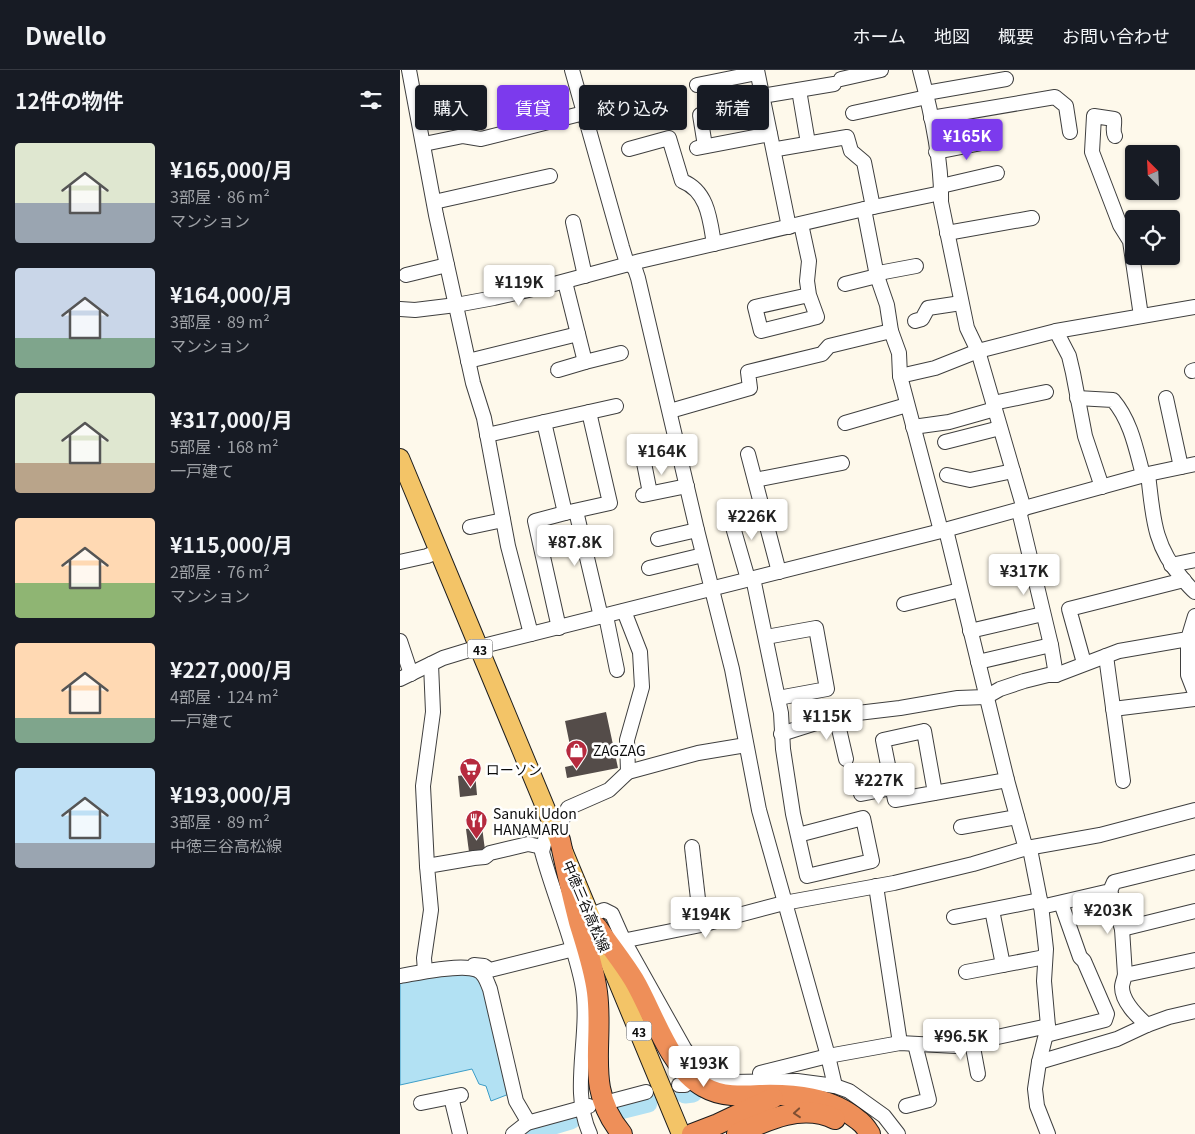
<!DOCTYPE html>
<html lang="ja">
<meta charset="utf-8">
<style>
:root{--surface:#171b24;--page:#20242c;--text:#f1f3f6;--muted:#9ea1a6;--line:#363941;--accent:#7c3aed}
body{margin:0;font-family:Georgia,"Noto Sans JP",serif;background:var(--page);color:var(--text);height:100vh;display:flex;flex-direction:column;font-size:19px;white-space:nowrap}
*{box-sizing:border-box;margin:0}
p{font-size:16px;color:var(--muted)}
.icon{flex:none;width:28px;height:28px;fill:none;stroke:currentColor;stroke-width:2;stroke-linecap:round;stroke-linejoin:round}
.map{position:relative;flex:1;overflow:hidden}
.drawer{display:flex;flex-direction:column;background:var(--surface);width:400px}
.drawer>*{flex:none}
.top-card{position:absolute;left:15px;top:15px;width:475px;height:45px;display:flex;gap:10px}
.needle{width:32px;rotate:336deg}
.fabs{position:absolute;left:725px;top:75px;display:grid;gap:10px}
.fabs a{display:grid;place-items:center;width:55px;height:55px;border-radius:5px;background:var(--surface);box-shadow:0 1px 4px #0004;font-size:25px}
.price{position:absolute;translate:-50% -42px;padding:0 11px;border-radius:5px;background:#fff;color:#222;font-size:16px;line-height:32px;filter:drop-shadow(0 1px 2px #0008)}
.price::after{content:'';position:absolute;left:50%;top:30px;width:15px;height:11px;margin-left:-8px;background:inherit;clip-path:polygon(0 0,100% 0,50% 100%)}
.price.on{background:var(--accent);color:#fff}
ul{padding:0;list-style:none}
li{display:flex;align-items:center;gap:15px;height:125px;padding:0 15px}
li span{display:grid;place-items:center;flex:none;width:140px;height:100px;border-radius:5px;color:#555}
li>.icon{margin-inline-start:auto}
span .icon{width:60px;height:60px;fill:#fffc;stroke-width:1}
li b{font-size:21px}
h2{display:flex;justify-content:space-between;align-items:center;height:60px;padding:0 15px;font-size:21px}
.pill{padding:0 18px;border-radius:5px;background:var(--surface);box-shadow:0 1px 4px #0004;font-size:18px;line-height:45px}
.pill.on{background:var(--accent);color:#fff}
header{display:flex;align-items:center;gap:30px;box-sizing:border-box;height:70px;padding:0 25px;background:var(--surface);border-bottom:1px solid var(--line)}
header strong{font-size:24px}
nav{display:flex;gap:28px;margin-inline-start:auto;font-size:18px}
main{display:flex;flex:1;min-height:0}
.map>svg:first-child{display:block}
.water{fill:#b2e1f3;stroke:#3c9dc7}
.lines{fill:none;stroke-linecap:round;stroke-linejoin:round}
.river{stroke:#b2e1f3;stroke-width:19}
.building{fill:#544c49}
.minor-casing{stroke:#3f3f3f;stroke-width:16}
.major-casing{stroke:#1d1d1d;stroke-width:20}
.highway-casing{stroke:#1d1d1d;stroke-width:22}
.minor{stroke:#fff;stroke-width:14}
.major{stroke:#f3c467;stroke-width:18}
.highway{stroke:#ee8f59;stroke-width:20}
.oneway{stroke:#7d4e32}
.labels{text-anchor:middle;dominant-baseline:central;stroke-width:5;stroke-linejoin:round;paint-order:stroke}
.shield{fill:#fff;stroke:#555;stroke-width:1}
.shield-label{font-size:12px;font-weight:bold;fill:#0c0c0c}
.poi-label{font-size:14px;fill:#0c0c0c;stroke:#fff;text-anchor:start}
.street-label{font-size:14px;fill:#0c0c0c;stroke:#fff}
</style>
<header>
<strong>Dwello</strong>
<nav><a>ホーム</a><a>地図</a><a>概要</a><a>お問い合わせ</a></nav>
</header>
<main>
<section class="drawer">
<h2>12件の物件<svg class="icon" aria-label="filters" viewBox="0 0 24 24"><path d="M4 7h16M4 17h16"/><circle cx="9" cy="7" r="2"/><circle cx="15" cy="17" r="2"/></svg></h2>
<ul>
<li><span style="background:linear-gradient(#dfe7d0 60%,#9aa5b1 0)"><svg class="icon" aria-label="home" viewBox="0 0 24 24"><path d="M3 11l9-7 9 7M6 9v11h12V9"/></svg></span><div><b>¥165,000/月</b><p>3部屋 · 86 m²</p><p>マンション</p></div></li>
<li><span style="background:linear-gradient(#c9d6e8 70%,#7fa58c 0)"><svg class="icon" aria-label="home" viewBox="0 0 24 24"><path d="M3 11l9-7 9 7M6 9v11h12V9"/></svg></span><div><b>¥164,000/月</b><p>3部屋 · 89 m²</p><p>マンション</p></div></li>
<li><span style="background:linear-gradient(#dfe7d0 70%,#b9a48a 0)"><svg class="icon" aria-label="home" viewBox="0 0 24 24"><path d="M3 11l9-7 9 7M6 9v11h12V9"/></svg></span><div><b>¥317,000/月</b><p>5部屋 · 168 m²</p><p>一戸建て</p></div></li>
<li><span style="background:linear-gradient(#ffd9b3 65%,#8fb573 0)"><svg class="icon" aria-label="home" viewBox="0 0 24 24"><path d="M3 11l9-7 9 7M6 9v11h12V9"/></svg></span><div><b>¥115,000/月</b><p>2部屋 · 76 m²</p><p>マンション</p></div></li>
<li><span style="background:linear-gradient(#ffd9b3 75%,#7fa58c 0)"><svg class="icon" aria-label="home" viewBox="0 0 24 24"><path d="M3 11l9-7 9 7M6 9v11h12V9"/></svg></span><div><b>¥227,000/月</b><p>4部屋 · 124 m²</p><p>一戸建て</p></div></li>
<li><span style="background:linear-gradient(#bfe0f5 75%,#9aa5b1 0)"><svg class="icon" aria-label="home" viewBox="0 0 24 24"><path d="M3 11l9-7 9 7M6 9v11h12V9"/></svg></span><div><b>¥193,000/月</b><p>3部屋 · 89 m²</p><p>中徳三谷高松線</p></div></li>
</ul>
</section>
<div class="map">
<svg width="795" height="1064" viewBox="0 0 795 1064">
<rect width="100%" height="100%" fill="#fef9eb"/>
<path class="water" d="M68,902L78,905L82,912L109,1024L91,1031L86,1016L79,1014L72,999L0,1015V911Z"/>
<g class="lines">
<g class="river">
<path d="M285,1024L293,1023"/>
<path d="M220,1040L248,1033"/>
<path d="M123,1064L171,1050"/>
</g>
</g>
<g class="building">
<path d="M206,642L218,698L167,708L165,697L174,695L165,651Z"/>
<path d="M75,703L77,725L60,727L58,706Z"/>
<path d="M82,757L85,780L69,782L66,759Z"/>
</g>
<g class="lines">
<defs>
<g id="minor">
<path d="M9,0L36,145L73,313L84,348L108,476L131,564"/>
<path d="M172,0L222,177L226,190L235,199L238,208L297,460L332,599L359,740L428,986L435,1016"/>
<path d="M357,0L389,157"/>
<path d="M520,0C531,41 542,90 541,132L567,258L578,281L624,439"/>
<path d="M441,9L481,0"/>
<path d="M297,15L357,3"/>
<path d="M399,20L408,73"/>
<path d="M526,23L606,9"/>
<path d="M368,25L434,14"/>
<path d="M453,43L527,27"/>
<path d="M300,45L305,76"/>
<path d="M531,48L655,27L666,36L670,62"/>
<path d="M715,66C712,60 715,55 714,49L694,46L692,82L720,155L730,171L741,246"/>
<path d="M24,74L63,66L81,69L184,43"/>
<path d="M297,78L370,64"/>
<path d="M229,79L269,68L282,111C308,121 310,150 314,174"/>
<path d="M377,79L447,67L451,81L464,92L473,137"/>
<path d="M536,82L592,71"/>
<path d="M541,116L597,103"/>
<path d="M34,132L150,106"/>
<path d="M464,139L477,206L487,235L491,261L499,283L500,306"/>
<path d="M173,152L185,206"/>
<path d="M401,154L409,191L407,211L409,225L417,247L361,261L355,237L409,225"/>
<path d="M547,163L632,148"/>
<path d="M6,205L47,195"/>
<path d="M165,212L185,292L221,283"/>
<path d="M445,214L477,206L484,202L516,196"/>
<path d="M0,239L15,240L56,235L94,228L154,214L240,191L464,139L541,123"/>
<path d="M515,251L522,249L528,238L561,233"/>
<path d="M656,261L669,286L673,303L685,366L702,417"/>
<path d="M68,291L178,264"/>
<path d="M158,300L185,292"/>
<path d="M792,301L795,300"/>
<path d="M677,328L713,330C731,351 736,379 743,405"/>
<path d="M766,328L781,397"/>
<path d="M593,333L646,322"/>
<path d="M270,341L350,318L348,302L422,284L429,276L491,261"/>
<path d="M144,352L165,443L210,433L189,342"/>
<path d="M445,353L507,335"/>
<path d="M513,357L549,352L595,339"/>
<path d="M87,365L216,336"/>
<path d="M545,372L600,358"/>
<path d="M348,384L379,502"/>
<path d="M748,404C753,445 753,475 782,508C786,513 790,518 795,522"/>
<path d="M547,405L570,410L613,401"/>
<path d="M355,410L442,393"/>
<path d="M250,423L243,388L279,381"/>
<path d="M243,425L287,416"/>
<path d="M328,440L348,509"/>
<path d="M176,441L201,547"/>
<path d="M619,441L651,575L656,605"/>
<path d="M70,457L103,450"/>
<path d="M546,460L607,710L624,772L631,784L641,835L646,879L644,911L648,956L639,992L635,1019L637,1036L648,1064"/>
<path d="M541,461L500,306L535,298L578,281L656,261L795,237"/>
<path d="M258,469L297,460"/>
<path d="M0,492L27,486L39,481"/>
<path d="M771,495L795,490"/>
<path d="M249,498L303,485"/>
<path d="M353,508L381,643L383,679L393,744L407,806L472,791L463,748L398,765"/>
<path d="M504,534L560,520"/>
<path d="M206,546L217,600"/>
<path d="M159,558L135,451L165,443"/>
<path d="M570,561L643,544"/>
<path d="M366,567L416,558L427,619L378,628"/>
<path d="M788,569V605L795,623"/>
<path d="M0,571L11,604"/>
<path d="M706,586L723,711"/>
<path d="M578,592L651,575"/>
<path d="M684,593L669,539L784,510"/>
<path d="M0,609L43,588L79,577L541,461L748,404L795,394"/>
<path d="M713,639L795,629"/>
<path d="M436,646L446,689"/>
<path d="M381,664L441,645L500,638L558,628L586,627L600,619L624,611L648,605H656L719,581L788,569L795,546"/>
<path d="M228,702L298,683L346,675"/>
<path d="M535,723L524,661L483,670L495,730L607,710"/>
<path d="M461,724L492,718"/>
<path d="M152,752L164,747L168,738L209,720L228,702L227,670L242,617L240,582L224,541"/>
<path d="M561,757L617,747"/>
<path d="M156,761L145,770L142,782C154,826 173,869 182,913C192,962 169,1019 190,1064"/>
<path d="M292,777L301,855"/>
<path d="M27,796L23,716L33,642L31,594"/>
<path d="M476,816L500,973"/>
<path d="M710,821L722,859L725,905"/>
<path d="M641,837L710,821L714,812L795,792"/>
<path d="M592,840L603,895"/>
<path d="M191,845L204,840L212,844L224,871L284,978L297,996L307,1004L330,1012L397,1011L435,1016L449,1021L484,1046L498,1064"/>
<path d="M554,847L640,830"/>
<path d="M722,859L795,841"/>
<path d="M222,871L301,855L384,833L494,813L573,794L627,778L700,765L795,740"/>
<path d="M74,895L84,896L90,900L178,878"/>
<path d="M25,901L24,888L31,840L27,796L74,788L85,787L90,783L128,774L142,777"/>
<path d="M566,902L645,887"/>
<path d="M0,906C18,903 62,893 77,900C85,903 87,912 90,919L116,1031L126,1048L127,1053"/>
<path d="M747,955C737,946 722,932 722,917C722,914 724,909 725,905L795,890"/>
<path d="M646,965L705,950L707,944L684,891L680,887L661,833"/>
<path d="M572,972L578,1004"/>
<path d="M639,992L717,969L747,955L769,947L795,941"/>
<path d="M360,1003L428,986L500,973L556,976L648,956"/>
<path d="M279,1015H285"/>
<path d="M51,1027L60,1064"/>
<path d="M212,1031L246,1022"/>
<path d="M21,1033L61,1025"/>
<path d="M506,1036L529,1030L515,974"/>
<path d="M113,1064L127,1053L189,1036"/>
</g>
<path id="major" d="M0,388L281,1064"/>
<g id="highway">
<path d="M160,770C166,798 172,825 179,852C186,875 194,898 197,922C204,975 184,1019 222,1064"/>
<path d="M197,857C209,875 223,892 234,910C254,944 269,998 304,1017C321,1027 342,1026 360,1025C394,1024 431,1027 458,1050C463,1053 467,1059 470,1064"/>
<path d="M292,1064L318,1054L373,1028"/>
<path d="M337,1064C367,1050 402,1033 435,1049"/>
</g>
</defs>
<use href="#minor" class="minor-casing"/>
<use href="#major" class="major-casing"/>
<use href="#highway" class="highway-casing"/>
<use href="#minor" class="minor"/>
<use href="#major" class="major"/>
<use href="#highway" class="highway"/>
</g>
<defs><path id="oneway-chevron" d="M-2-3.5L2.5 0L-2 3.5" fill="none" stroke-width="1.6" stroke-linecap="round" stroke-linejoin="round" transform="scale(1.25)"/></defs>
<use class="oneway" href="#oneway-chevron" transform="translate(397 1043) rotate(175)"/>
<defs>
<symbol id="shop-pin" viewBox="-11 -11 22 30"><path d="M0 17L-7.5 6A9.5 9.5 0 1 1 7.5 6Z" fill="#b62a3e" stroke="#fff"/><path d="M-5-2.5h2.3a2.7 3.5 0 0 1 5.4 0H5L5.5 6h-11ZM-1.5-2.5h3a1.5 2.3 0 0 0-3 0Z" fill="#fff"/></symbol>
<symbol id="supermarket-pin" viewBox="-11 -11 22 30"><path d="M0 17L-7.5 6A9.5 9.5 0 1 1 7.5 6Z" fill="#b62a3e" stroke="#fff"/><path d="M-6-5.5h2.5l.6 2H6L4.5 2H-2.5L-4.4-4H-6ZM-1.5 3.2a1.3 1.3 0 1 0 .1 0ZM3 3.2a1.3 1.3 0 1 0 .1 0Z" fill="#fff"/></symbol>
<symbol id="restaurant-pin" viewBox="-11 -11 22 30"><path d="M0 17L-7.5 6A9.5 9.5 0 1 1 7.5 6Z" fill="#b62a3e" stroke="#fff"/><path d="M-5-6h1v4h1v-4h1v4h1v-4h1v5L-1.5 .5V6h-2V.5L-5-1ZM5-6V6H3V1.5H1.5Q1.5-4 5-6Z" fill="#fff"/></symbol>
</defs>
<g fill-rule="evenodd">
<use href="#shop-pin" x="164" y="668" width="25" height="34"/>
<use href="#supermarket-pin" x="58" y="686" width="25" height="34"/>
<use href="#restaurant-pin" x="64" y="738" width="25" height="34"/>
</g>
<g class="labels">
<g class="shield">
<rect x="67.5" y="569.5" width="25" height="19" rx="4"/>
<rect x="226.5" y="951.5" width="25" height="19" rx="4"/>
</g>
<g class="shield-label">
<text x="80" y="579">43</text>
<text x="239" y="961">43</text>
</g>
<g class="poi-label">
<text x="193" y="680">ZAGZAG</text>
<text x="86" y="699">ローソン</text>
<text x="93" y="743">Sanuki Udon<tspan x="93" dy="16">HANAMARU</tspan></text>
</g>
<g class="street-label">
<text transform="translate(187 836) rotate(67)">中徳三谷高松線</text>
</g>
</g>
</svg>
<div class="fabs">
<a><svg class="needle" viewBox="-14 -14 28 28"><path d="M0-13l5 13h-10z" fill="#e53935"/><path d="M0 13l5-13h-10z" fill="#9ea1a6"/></svg></a>
<a><svg class="icon" aria-label="locate" viewBox="0 0 24 24"><circle cx="12" cy="12" r="6"/><path d="M12 2v4M12 18v4M2 12h4M18 12h4"/></svg></a>
</div>
<b class="price on" style="left:567px;top:91px">¥165K</b>
<b class="price" style="left:119px;top:237px">¥119K</b>
<b class="price" style="left:262px;top:406px">¥164K</b>
<b class="price" style="left:352px;top:471px">¥226K</b>
<b class="price" style="left:175px;top:497px">¥87.8K</b>
<b class="price" style="left:624px;top:526px">¥317K</b>
<b class="price" style="left:427px;top:671px">¥115K</b>
<b class="price" style="left:479px;top:735px">¥227K</b>
<b class="price" style="left:708px;top:865px">¥203K</b>
<b class="price" style="left:306px;top:869px">¥194K</b>
<b class="price" style="left:561px;top:991px">¥96.5K</b>
<b class="price" style="left:304px;top:1018px">¥193K</b>
<div class="top-card">
<a class="pill">購入</a>
<a class="pill on">賃貸</a>
<a class="pill">絞り込み</a>
<a class="pill">新着</a>
</div>
</div>
</main>
